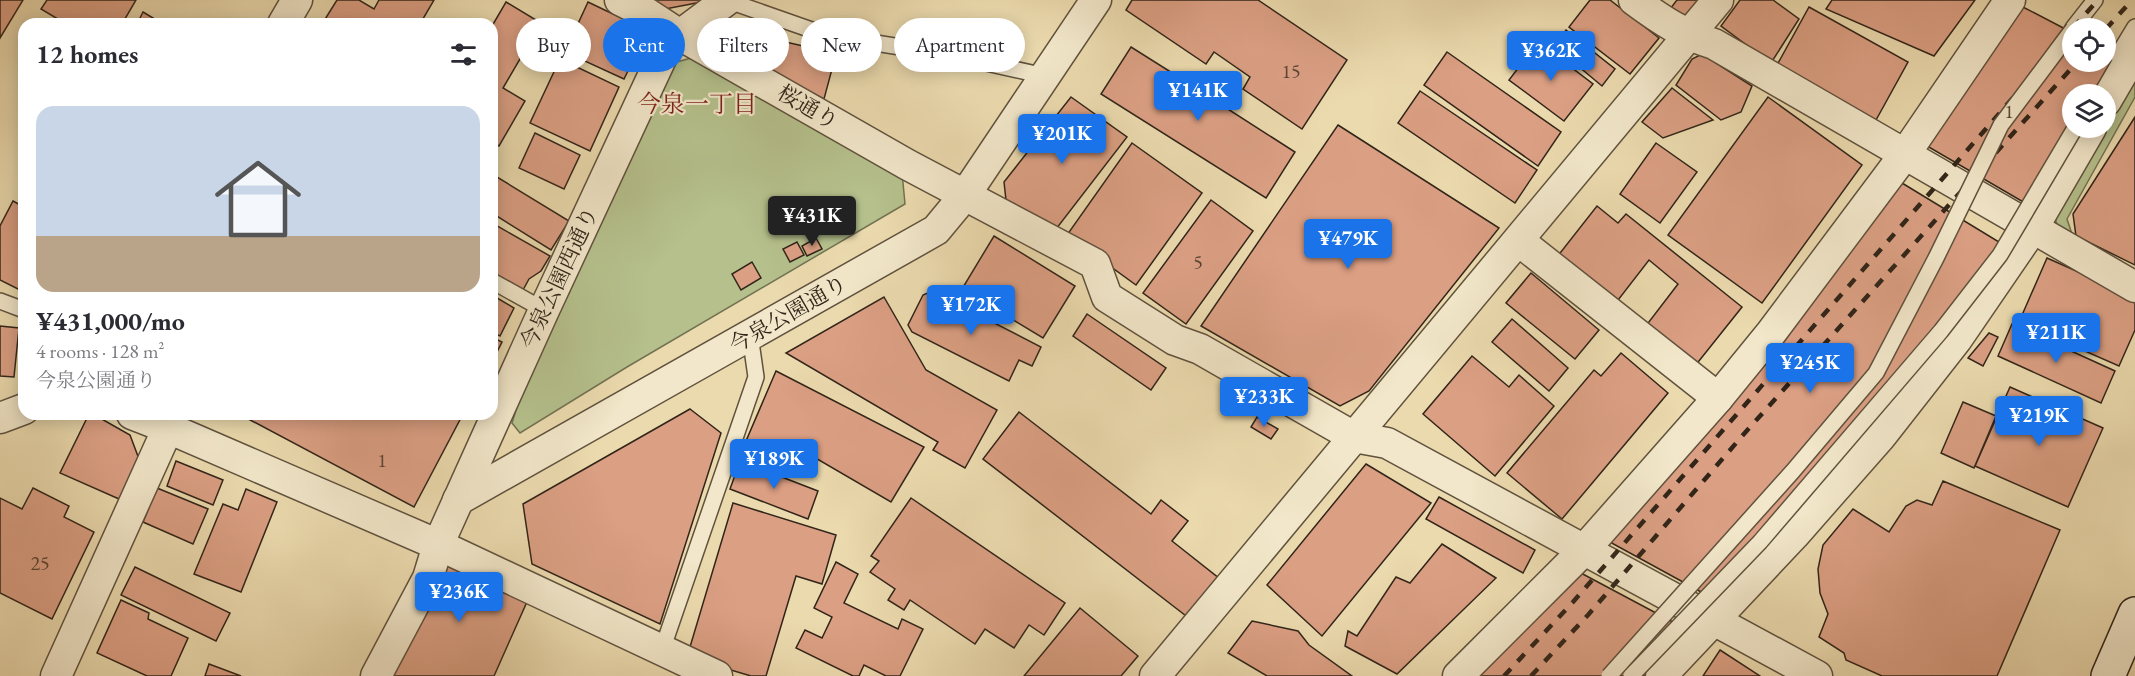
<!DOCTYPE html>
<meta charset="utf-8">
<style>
:root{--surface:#fff;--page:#f2f2f3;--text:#2b2b33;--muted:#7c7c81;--line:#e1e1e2;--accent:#1a73e8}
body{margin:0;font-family:"EB Garamond","Noto Serif JP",serif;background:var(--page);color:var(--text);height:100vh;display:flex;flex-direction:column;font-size:22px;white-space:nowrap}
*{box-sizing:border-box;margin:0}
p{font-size:20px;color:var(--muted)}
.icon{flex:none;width:33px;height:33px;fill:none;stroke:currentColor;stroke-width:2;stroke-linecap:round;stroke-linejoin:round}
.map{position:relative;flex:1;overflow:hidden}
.side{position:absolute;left:18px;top:18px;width:480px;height:402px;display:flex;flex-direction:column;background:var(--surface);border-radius:18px;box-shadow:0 3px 15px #0003}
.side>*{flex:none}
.top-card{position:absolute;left:516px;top:18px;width:570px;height:54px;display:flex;gap:12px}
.tools{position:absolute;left:2062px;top:18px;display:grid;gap:12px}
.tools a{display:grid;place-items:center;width:54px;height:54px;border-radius:50%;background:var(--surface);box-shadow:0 3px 15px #0003;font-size:30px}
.price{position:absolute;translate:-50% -51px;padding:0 14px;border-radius:6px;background:var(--accent);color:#fff;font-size:20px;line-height:39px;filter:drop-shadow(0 2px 3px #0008)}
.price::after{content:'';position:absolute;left:50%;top:36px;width:18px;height:14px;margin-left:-9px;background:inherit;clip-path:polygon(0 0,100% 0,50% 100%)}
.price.active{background:#222;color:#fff}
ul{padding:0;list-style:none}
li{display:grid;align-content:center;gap:12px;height:318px;padding:0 18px}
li+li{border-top:2px solid var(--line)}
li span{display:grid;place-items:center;height:186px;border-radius:18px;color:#555}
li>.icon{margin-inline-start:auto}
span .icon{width:108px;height:108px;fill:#fffc;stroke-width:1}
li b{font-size:26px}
h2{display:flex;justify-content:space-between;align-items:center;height:72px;padding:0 18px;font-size:26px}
.chip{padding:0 21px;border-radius:27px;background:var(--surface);box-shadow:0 3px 15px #0003;font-size:21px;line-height:54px}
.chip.active{background:var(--accent);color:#fff}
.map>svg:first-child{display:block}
.green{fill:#b5c08c;stroke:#737252;stroke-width:1.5}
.building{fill:#db9f83;stroke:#312519;stroke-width:1.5}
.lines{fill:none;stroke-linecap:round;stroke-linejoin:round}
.lane-casing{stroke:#60523e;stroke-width:18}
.street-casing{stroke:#60523e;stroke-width:33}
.secondary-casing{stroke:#312519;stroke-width:36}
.lane{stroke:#f2e7ca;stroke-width:15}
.street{stroke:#f2e7ca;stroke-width:30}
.secondary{stroke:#f2e7ca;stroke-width:33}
.rail{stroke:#312519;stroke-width:4.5;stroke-dasharray:10 10;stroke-linecap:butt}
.lane-bridge-casing{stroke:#60523e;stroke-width:18;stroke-linecap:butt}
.lane-bridge{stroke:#f2e7ca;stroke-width:15}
.labels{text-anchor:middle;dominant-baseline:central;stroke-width:4.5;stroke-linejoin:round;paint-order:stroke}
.number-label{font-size:20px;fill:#5c4434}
.street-label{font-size:22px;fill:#312519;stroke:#f2e7ca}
.neighbourhood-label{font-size:24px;fill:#7a1f14;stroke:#f2e7ca}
</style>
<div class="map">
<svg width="2135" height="676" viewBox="0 0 2135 676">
<rect width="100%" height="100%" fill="#ebdaae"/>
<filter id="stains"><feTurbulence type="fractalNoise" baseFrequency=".00333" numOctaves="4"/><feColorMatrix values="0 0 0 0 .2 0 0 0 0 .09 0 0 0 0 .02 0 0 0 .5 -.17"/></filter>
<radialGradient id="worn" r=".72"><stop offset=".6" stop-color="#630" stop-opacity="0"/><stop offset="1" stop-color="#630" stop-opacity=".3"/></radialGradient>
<g class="green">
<path d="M698,56L902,172L905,204L627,367L520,433L512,423L529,368L628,152L677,62Z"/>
<path d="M2135,70V97L2067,219L2072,234L2058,227L2054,216L2103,128H2106V121Z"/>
</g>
<g class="building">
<path d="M0,0H23L0,38Z"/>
<path d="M47,0H136L122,24H66L41,9Z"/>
<path d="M337,0H359L374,9L379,0H434L420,24H322Z"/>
<path d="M637,0H712L660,10Z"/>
<path d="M1132,0H1258L1347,60L1302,129L1243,89L1250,77L1214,52L1206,64L1126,10Z"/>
<path d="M1590,0H1610L1659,38L1630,74L1569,27Z"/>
<path d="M1677,0H1707L1695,15L1682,18L1670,9Z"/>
<path d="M1740,0H1773L1799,19L1771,63L1721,26Z"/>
<path d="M1832,0H1975L1934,56L1826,9Z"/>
<path d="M506,2L541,23L503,88L525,101L499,146L492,142V26Z"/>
<path d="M588,2L634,24L642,42L624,79L565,52Z"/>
<path d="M2021,6L2073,33V62H2106V51L2121,59L2100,94H2073V128L2025,203L1927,146Z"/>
<path d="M1809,7L1908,62L1876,120L1777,65Z"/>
<path d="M143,12L163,24H137Z"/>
<path d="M1566,30L1615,69L1602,86L1554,46Z"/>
<path d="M738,31L803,46L835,58L824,99L725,48Z"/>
<path d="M1538,42L1593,84L1564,121L1509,80Z"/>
<path d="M1131,47L1196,88L1202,79L1226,95L1220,104L1295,152L1266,198L1101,94Z"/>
<path d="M1447,52L1561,132L1538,166L1424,85Z"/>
<path d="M1702,54L1752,86L1741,112L1721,120L1676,85L1692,59Z"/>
<path d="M560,59L619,87L590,151L530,123Z"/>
<path d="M1672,88L1713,120L1663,138L1642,122Z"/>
<path d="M1420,91L1537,170L1515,203L1398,123Z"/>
<path d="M1071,97L1127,137L1053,233L1006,200L1004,182Z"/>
<path d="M1768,97L1862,165L1762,303L1668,235Z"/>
<path d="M2135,117V265L2076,236L2073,214Z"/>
<path d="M1338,125L1499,228L1369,391L1340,406L1201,326Z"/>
<path d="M535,133L580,155L564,189L519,168Z"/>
<path d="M1132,143L1202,193L1136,285L1067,235Z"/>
<path d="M1656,143L1697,172L1660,223L1620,194Z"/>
<path d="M492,174L569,221L551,250L492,213Z"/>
<path d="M1902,183L1999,242L1946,330L1714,599L1608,541L1783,340Z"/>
<path d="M1211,200L1253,231L1186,324L1143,293Z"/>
<path d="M13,201L24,207V292L0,280V226Z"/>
<path d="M1597,206L1618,223L1626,214L1742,307L1695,366L1645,327L1678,284L1649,260L1615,304L1557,257Z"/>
<path d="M492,223L550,256L541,271L529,279L523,290L492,272Z"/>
<path d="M994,236L1075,286L1043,338L962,289Z"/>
<path d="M816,238L822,249L807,256L802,246Z"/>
<path d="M797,242L804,255L790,262L783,249Z"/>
<path d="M2047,258L2135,297V330L2119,366L2019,322Z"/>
<path d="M752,262L761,278L741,290L732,274Z"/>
<path d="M1531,273L1599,330L1575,359L1506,303Z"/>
<path d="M932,291L1041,347L1032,366L1019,360L1009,381L912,332L908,325L923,295Z"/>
<path d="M492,295L514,308L500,336L492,332Z"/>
<path d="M884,297L926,370L997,410L965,468L933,450L938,442L786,353Z"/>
<path d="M1087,314L1166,368L1151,390L1073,336Z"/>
<path d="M1512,319L1568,368L1549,391L1492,342Z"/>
<path d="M2012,324L2115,371L2101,403L1998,356Z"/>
<path d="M0,326L19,328L14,377L0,376Z"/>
<path d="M1989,333L1998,337L1983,366L1968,358Z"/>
<path d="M492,337L502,342L492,362Z"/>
<path d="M1621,353L1668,393L1562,519L1507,473L1594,370L1601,376Z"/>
<path d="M1472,356L1509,387L1519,375L1554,406L1495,476L1423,414Z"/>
<path d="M776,371L924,447L891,502L795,446L779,470L743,448Z"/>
<path d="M2010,387L2103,428L2068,507L1975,466Z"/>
<path d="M1963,402L1996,416L1974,468L1941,453Z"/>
<path d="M690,409L721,433L660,624L532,564L523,504Z"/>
<path d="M1019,412L1151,514L1161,500L1188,521L1172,541L1220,579L1190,619L983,459Z"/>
<path d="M89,414H93L130,435L139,459L119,499L60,473Z"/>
<path d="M239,414H463L414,507Z"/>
<path d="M1257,417L1278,429L1271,439L1251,427Z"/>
<path d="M176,461L223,480L213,505L167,486Z"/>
<path d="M748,464L818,491L808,519L730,489L738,467Z"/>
<path d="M1366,464L1431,503L1322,636L1267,585Z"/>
<path d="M1943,481L2060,530L1997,676H1882L1846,660L1844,653L1819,637L1828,614L1820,593L1818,569L1823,545L1853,509L1889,532L1906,506L1917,500L1932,505Z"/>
<path d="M33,488L69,506L64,517L94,532L52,619L0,593V498L22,509Z"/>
<path d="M157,488L208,509L193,544L143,522Z"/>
<path d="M246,489L277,502L241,592L194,574L223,504L238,510Z"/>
<path d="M1439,497L1535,550L1523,573L1426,519Z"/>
<path d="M911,498L1065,603L1044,635L1029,625L1014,648L985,629L975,644L910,600L904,610L888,600L895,589L870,572L879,561L871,556Z"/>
<path d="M733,503L836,535L822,584L796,576L766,676H751L687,657Z"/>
<path d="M1442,544L1496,578L1397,674L1345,646L1348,631L1357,636L1396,577L1410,583Z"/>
<path d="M443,547L530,595L494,676H383Z"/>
<path d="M836,562L858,574L844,603L898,629L902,619L923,629L900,676H886L864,665L859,676H853L796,648L805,630L822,638L832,617L814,608Z"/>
<path d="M135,567L230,613L216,641L121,595Z"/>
<path d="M1579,572L1688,630L1645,676H1477Z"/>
<path d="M121,600L149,613L148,619L188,638L171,676H147L97,653Z"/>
<path d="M1080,608L1138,656L1121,676H1024Z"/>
<path d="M1252,621L1298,631L1309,645L1352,676H1267L1228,653Z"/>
<path d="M1720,650L1760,676H1703Z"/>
<path d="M209,664L241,676H205Z"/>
</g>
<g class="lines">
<defs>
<g id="lane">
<path d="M726,0L826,35L950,55L1045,76"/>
<path d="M2073,28L2095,0"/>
<path d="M2118,55L2135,27"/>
<path d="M492,281L544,310"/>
<path d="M0,301L24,310"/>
<path d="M662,650L756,377L750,335"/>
</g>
<g id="street">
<path d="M620,0L648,14L680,35L908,165L1095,264L1107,297L1175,340L1200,349L1354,437L1387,443L1817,676"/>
<path d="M1634,0C1661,20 1682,34 1714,44L2135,287"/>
<path d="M283,24L297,0"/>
<path d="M2106,101L2135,51"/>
<path d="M1519,241L1718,398"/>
<path d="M132,414L168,428"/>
<path d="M0,418L24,409"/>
<path d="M458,500L936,230L965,195L1096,0"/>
<path d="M56,676L168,428L443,547L717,676"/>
<path d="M376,676L428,578L438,545L544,310L665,50L680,35L727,0"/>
<path d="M1155,676L1718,0"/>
<path d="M1458,676L1583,551L1718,398L1771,333L1905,154L2010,0"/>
<path d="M1661,676L1794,535L1881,436L1957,339L2033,228L2091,128"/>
</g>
<path id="secondary" d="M2108,676L2135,614"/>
</defs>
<use href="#lane" class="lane-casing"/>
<use href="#street" class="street-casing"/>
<use href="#secondary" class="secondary-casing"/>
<use href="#lane" class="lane"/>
<use href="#street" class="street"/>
<use href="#secondary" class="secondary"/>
<g class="rail">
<path d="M2073,28L2098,0"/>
<path d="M2106,29L2132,0"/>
<path d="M1504,676L1573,602L2073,29"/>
<path d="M1531,676L1588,615L1743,435L2077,62"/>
</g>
<defs>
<g id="lane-bridge">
<path d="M1609,676L1793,471L1876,373L1936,258L2001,125L2073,29"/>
<path d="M1631,676L1760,542L1941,331L2000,255L2075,128"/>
</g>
</defs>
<use href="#lane-bridge" class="lane-bridge-casing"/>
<use href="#lane-bridge" class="lane-bridge"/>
</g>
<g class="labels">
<g class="number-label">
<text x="1291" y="71">15</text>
<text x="2009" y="111">1</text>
<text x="1198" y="262">5</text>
<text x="382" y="460">1</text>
<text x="40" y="563">25</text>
</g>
<g class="street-label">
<text transform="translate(808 107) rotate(30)">桜通り</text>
<text transform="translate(559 278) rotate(-65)">今泉公園西通り</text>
<text transform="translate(788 314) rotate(-30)">今泉公園通り</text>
</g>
<g class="neighbourhood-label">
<text x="697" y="103">今泉一丁目</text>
</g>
</g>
<rect width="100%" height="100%" filter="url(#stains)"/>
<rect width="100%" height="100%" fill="url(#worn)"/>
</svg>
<div class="tools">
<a><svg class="icon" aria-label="locate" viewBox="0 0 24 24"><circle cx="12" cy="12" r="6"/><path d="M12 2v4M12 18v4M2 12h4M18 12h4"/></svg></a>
<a><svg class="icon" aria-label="layers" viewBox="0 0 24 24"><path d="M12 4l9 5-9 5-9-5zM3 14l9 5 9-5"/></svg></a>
</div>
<b class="price" style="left:1551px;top:82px">¥362K</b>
<b class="price" style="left:1198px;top:122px">¥141K</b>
<b class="price" style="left:1062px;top:165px">¥201K</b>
<b class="price active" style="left:812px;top:247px">¥431K</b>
<b class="price" style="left:1348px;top:270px">¥479K</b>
<b class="price" style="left:971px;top:336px">¥172K</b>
<b class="price" style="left:2056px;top:364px">¥211K</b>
<b class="price" style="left:1810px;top:394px">¥245K</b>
<b class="price" style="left:1264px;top:428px">¥233K</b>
<b class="price" style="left:2039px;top:447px">¥219K</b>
<b class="price" style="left:774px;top:490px">¥189K</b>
<b class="price" style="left:459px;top:623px">¥236K</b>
<div class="top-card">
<a class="chip">Buy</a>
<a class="chip active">Rent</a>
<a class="chip">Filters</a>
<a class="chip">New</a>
<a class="chip">Apartment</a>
</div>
<section class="side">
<h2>12 homes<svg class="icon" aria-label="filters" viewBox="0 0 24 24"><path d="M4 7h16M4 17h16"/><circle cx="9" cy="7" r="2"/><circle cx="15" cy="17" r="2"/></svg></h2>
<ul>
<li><span style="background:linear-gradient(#c9d6e8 70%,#b9a48a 0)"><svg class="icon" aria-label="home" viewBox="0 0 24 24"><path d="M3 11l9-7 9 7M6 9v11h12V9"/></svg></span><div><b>¥431,000/mo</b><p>4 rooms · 128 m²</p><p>今泉公園通り</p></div></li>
</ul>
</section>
</div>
